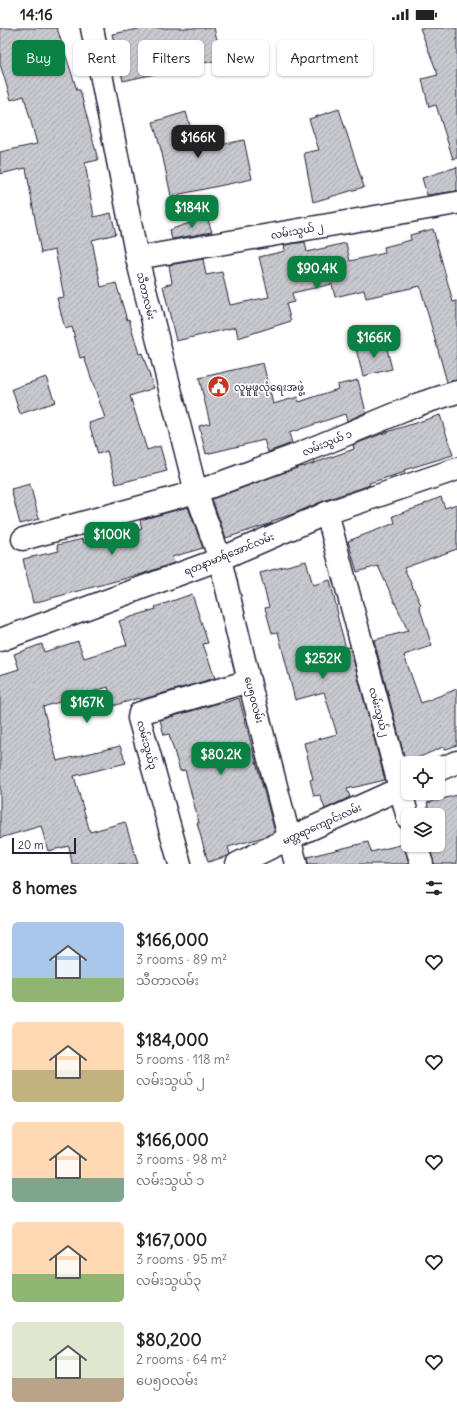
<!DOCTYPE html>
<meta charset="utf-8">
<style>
:root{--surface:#fff;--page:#f6f6f6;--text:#222;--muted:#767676;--accent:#0b8043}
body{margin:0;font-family:Delius,"Noto Sans Myanmar",sans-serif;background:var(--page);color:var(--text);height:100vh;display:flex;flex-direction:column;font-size:15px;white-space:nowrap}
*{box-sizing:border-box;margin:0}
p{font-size:13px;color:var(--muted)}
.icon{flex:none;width:22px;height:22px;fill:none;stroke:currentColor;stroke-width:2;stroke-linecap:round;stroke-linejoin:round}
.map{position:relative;height:836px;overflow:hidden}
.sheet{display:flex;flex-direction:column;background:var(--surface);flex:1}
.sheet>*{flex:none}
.hud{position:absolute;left:12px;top:12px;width:433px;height:36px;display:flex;gap:8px}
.controls{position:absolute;left:401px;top:728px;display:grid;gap:8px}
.controls a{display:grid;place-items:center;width:44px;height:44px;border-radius:6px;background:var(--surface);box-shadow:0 1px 3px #0004;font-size:20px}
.scale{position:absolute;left:12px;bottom:10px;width:64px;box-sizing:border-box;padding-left:4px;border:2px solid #22223b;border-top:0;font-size:11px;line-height:14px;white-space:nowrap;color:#22223b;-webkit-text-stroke:3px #fff;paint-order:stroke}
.price{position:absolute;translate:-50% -34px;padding:0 9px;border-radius:8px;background:var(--accent);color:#fff;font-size:13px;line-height:26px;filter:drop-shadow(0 1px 2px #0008)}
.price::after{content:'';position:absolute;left:50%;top:24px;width:12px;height:9px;margin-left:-6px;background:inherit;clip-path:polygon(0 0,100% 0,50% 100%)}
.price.current{background:#222;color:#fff}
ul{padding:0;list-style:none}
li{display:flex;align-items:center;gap:12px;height:100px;padding:0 12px}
li span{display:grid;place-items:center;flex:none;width:112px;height:80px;border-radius:6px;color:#555}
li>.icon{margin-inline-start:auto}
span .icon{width:48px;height:48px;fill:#fffc;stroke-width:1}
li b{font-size:17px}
h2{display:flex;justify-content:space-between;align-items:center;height:48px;padding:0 12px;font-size:17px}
.tag{padding:0 14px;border-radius:6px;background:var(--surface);box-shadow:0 1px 3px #0004;font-size:14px;line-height:36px}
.tag.current{background:var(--accent);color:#fff}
.status{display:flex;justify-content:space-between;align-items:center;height:28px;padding:0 20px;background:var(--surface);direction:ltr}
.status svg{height:11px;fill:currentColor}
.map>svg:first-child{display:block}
.building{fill:url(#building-hatch);stroke:#22223b}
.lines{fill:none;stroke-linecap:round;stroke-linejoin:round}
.minor-casing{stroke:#22223b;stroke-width:25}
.minor{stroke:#fff;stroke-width:22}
.labels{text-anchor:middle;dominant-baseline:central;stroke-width:3.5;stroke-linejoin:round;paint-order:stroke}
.street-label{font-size:10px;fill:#22223b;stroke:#fff}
.poi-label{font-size:10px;fill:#22223b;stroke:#fff;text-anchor:start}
</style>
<div class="status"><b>14:16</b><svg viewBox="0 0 49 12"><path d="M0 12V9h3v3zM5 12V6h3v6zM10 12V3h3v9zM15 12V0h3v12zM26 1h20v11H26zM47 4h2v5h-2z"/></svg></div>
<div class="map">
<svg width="457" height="836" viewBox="0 0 457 836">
<defs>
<pattern id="building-hatch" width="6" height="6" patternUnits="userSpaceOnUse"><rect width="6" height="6" fill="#c8c8cf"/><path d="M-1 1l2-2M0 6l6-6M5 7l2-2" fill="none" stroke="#acacb3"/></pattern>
</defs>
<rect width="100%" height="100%" fill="#fff"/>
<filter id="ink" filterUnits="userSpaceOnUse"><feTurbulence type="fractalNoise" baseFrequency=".025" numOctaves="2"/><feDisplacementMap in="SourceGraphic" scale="8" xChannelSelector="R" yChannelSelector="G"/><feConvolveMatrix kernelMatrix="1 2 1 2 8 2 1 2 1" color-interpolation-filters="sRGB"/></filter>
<g filter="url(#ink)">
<g class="building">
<path d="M0,0H57L77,62H80L98,132L85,135L94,189L111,185L116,206L92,212L101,259L116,255L127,292L129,291L139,326L142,325L154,360L130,368L147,422L160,418L167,443L116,456L107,423L98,426L89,395L105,390L84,329L80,330L72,299L65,301L57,270L64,269L55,222L41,225L26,140L0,146V124L37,116L24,68L11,72L0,36Z"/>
<path d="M144,0H214L222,31L123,53L112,6Z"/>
<path d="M420,0H457V130L453,131L436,77L429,79L422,51L438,47Z"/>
<path d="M339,81L364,159L313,174L304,125L319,122L309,91Z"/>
<path d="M186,84L197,122L244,112L252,151L171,168L162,125L153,94Z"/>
<path d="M457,139V163L427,167L422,150Z"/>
<path d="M207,189L212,204L172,211L169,202Z"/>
<path d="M433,201L453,274L457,273V352L447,354L420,258L366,270L364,262L335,269L332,256L292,265L294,274L286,276L291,293L238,310L236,299L176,313L163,258L172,255L169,237L203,231L206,247L222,244L230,277L269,269L259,229L285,223L284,217L305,214L307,224L346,215L350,233L385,225L384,219L411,212L410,207Z"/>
<path d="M385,313L392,341L363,348L356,321Z"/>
<path d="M263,335L273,376L298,369L299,374L338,361L337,357L358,352L366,384L347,393L345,386L289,405L292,415L268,424L264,412L206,426L199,398L210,395L199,350Z"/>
<path d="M46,349L55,374L20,386L12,361Z"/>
<path d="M440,387L453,427L404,442L405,444L369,455L370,457L323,473L293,486L272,493V495L269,496L226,510L212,471L302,438L303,439L354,421L353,417L381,406Z"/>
<path d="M30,456L39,491L20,496L11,461Z"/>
<path d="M441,469L445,480L457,476V521L404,540L421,577L419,578L432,618L404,627L421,675L457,661V717L444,722L443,719L406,735L374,612L408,603L378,538L357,544L348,513L395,495L393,488L424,477V476Z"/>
<path d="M188,479L203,520L172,529L174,535L142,546L33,575L23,531L59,523L57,517L83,511L84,515L142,501L140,492Z"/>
<path d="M306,533L313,557L330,552L338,586L337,587L346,620L350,619L385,752L347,761L350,769L325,781L320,767L314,768L310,752L313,751L304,715L337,706L324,664L295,672L278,604L272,605L265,580L269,579L260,545Z"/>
<path d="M192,566L208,615L203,616L215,650L140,672L139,670L113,678L108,659L43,679L57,733L120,718L126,735L74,748L90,804L125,794L138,836H72L69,818L48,823L41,798L0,810V647L19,641L14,626L42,616L44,624L78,613L84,630L127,617L119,593L156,581L155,579Z"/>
<path d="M239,670L275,804L264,809L228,819L230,826L228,828L208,834L197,795H199L185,742L180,743L169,706L164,707L160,692L223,674L224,675Z"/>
<path d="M457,767V836H434L429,817H438V787H430L427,775Z"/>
<path d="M368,814L371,824L404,816L409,836H308L307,829Z"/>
</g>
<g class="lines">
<defs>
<g id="minor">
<path d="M92,0L137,230L196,464L220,531L249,653L296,836"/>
<path d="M137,230L457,175"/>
<path d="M327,485L408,790"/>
<path d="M23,511L196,464L294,428L422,375L457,364"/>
<path d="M0,612L220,531L327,485L457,441"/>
<path d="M438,742L457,734"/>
<path d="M416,817L422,836"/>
<path d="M180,836L139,690L140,685L249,653"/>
<path d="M237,836L290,810L408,757"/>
</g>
</defs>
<use href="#minor" class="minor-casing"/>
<use href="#minor" class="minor"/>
</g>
</g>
<defs>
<symbol id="civic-disc" viewBox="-11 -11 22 22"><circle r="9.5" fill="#c8321e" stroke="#fff"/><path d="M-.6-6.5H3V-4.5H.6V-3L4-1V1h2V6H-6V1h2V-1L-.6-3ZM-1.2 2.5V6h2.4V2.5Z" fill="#fff"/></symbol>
</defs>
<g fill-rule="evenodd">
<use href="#civic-disc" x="206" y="346" width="25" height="25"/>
</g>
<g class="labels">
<g class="street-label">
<text transform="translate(297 203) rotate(-10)">လမ်းသွယ် ၂</text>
<text transform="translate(146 268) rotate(76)">သီတာလမ်း</text>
<text transform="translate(327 415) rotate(-22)">လမ်းသွယ် ၁</text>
<text transform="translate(229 526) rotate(-22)">ရတနာမာရ်အောင်လမ်း</text>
<text transform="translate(254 672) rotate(75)">ပေ၅၀လမ်း</text>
<text transform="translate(379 684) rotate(75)">လမ်းသွယ်၂</text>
<text transform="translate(147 717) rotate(75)">လမ်းသွယ်၃</text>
<text transform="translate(322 796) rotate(-24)">မတ္တရာကျောင်းလမ်း</text>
</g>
<g class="poi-label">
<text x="234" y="359">လူမူဖူလုံရေးအဖွဲ့</text>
</g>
</g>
</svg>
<div class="controls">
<a><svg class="icon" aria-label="locate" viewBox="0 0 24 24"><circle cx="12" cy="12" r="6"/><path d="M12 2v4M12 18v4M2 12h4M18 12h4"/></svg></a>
<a><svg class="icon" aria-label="layers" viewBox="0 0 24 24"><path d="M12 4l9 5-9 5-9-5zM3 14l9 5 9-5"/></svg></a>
</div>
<div class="scale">20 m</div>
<b class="price current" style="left:198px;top:131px">$166K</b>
<b class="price" style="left:192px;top:201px">$184K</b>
<b class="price" style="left:317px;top:262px">$90.4K</b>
<b class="price" style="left:374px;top:331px">$166K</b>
<b class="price" style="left:112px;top:528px">$100K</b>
<b class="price" style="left:323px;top:652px">$252K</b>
<b class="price" style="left:87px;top:696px">$167K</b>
<b class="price" style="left:221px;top:748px">$80.2K</b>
<div class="hud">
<a class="tag current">Buy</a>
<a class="tag">Rent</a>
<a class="tag">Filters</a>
<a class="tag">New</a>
<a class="tag">Apartment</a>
</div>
</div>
<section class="sheet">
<h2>8 homes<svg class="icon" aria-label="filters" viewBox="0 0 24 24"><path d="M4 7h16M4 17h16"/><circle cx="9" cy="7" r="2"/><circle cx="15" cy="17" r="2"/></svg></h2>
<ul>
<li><span style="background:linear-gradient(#a9c7e8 70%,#8fb573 0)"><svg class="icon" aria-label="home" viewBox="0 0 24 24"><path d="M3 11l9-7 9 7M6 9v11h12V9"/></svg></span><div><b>$166,000</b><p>3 rooms · 89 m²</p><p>သီတာလမ်း</p></div><svg class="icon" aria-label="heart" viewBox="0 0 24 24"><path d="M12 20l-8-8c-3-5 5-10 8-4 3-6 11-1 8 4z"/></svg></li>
<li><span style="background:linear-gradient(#ffd9b3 60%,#c2b280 0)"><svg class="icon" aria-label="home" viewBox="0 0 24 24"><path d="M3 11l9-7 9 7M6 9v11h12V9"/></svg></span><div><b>$184,000</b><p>5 rooms · 118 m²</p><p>လမ်းသွယ် ၂</p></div><svg class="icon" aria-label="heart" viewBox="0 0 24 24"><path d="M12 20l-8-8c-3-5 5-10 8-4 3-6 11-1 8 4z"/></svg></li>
<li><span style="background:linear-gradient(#ffd9b3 70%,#7fa58c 0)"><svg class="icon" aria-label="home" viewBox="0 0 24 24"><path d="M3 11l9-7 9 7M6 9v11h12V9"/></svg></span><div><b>$166,000</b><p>3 rooms · 98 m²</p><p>လမ်းသွယ် ၁</p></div><svg class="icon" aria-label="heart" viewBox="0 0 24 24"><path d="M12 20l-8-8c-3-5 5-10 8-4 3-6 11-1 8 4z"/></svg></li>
<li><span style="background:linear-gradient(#ffd9b3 65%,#8fb573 0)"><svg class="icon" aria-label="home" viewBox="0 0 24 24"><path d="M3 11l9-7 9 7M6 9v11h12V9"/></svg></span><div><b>$167,000</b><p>3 rooms · 95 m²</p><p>လမ်းသွယ်၃</p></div><svg class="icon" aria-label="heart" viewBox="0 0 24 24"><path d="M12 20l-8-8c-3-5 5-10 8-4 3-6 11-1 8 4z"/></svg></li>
<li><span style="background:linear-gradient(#dfe7d0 70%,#b9a48a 0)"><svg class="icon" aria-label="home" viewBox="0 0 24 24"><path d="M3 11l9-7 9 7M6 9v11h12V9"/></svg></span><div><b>$80,200</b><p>2 rooms · 64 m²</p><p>ပေ၅၀လမ်း</p></div><svg class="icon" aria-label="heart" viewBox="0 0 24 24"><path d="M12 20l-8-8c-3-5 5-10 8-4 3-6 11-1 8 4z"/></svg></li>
</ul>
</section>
